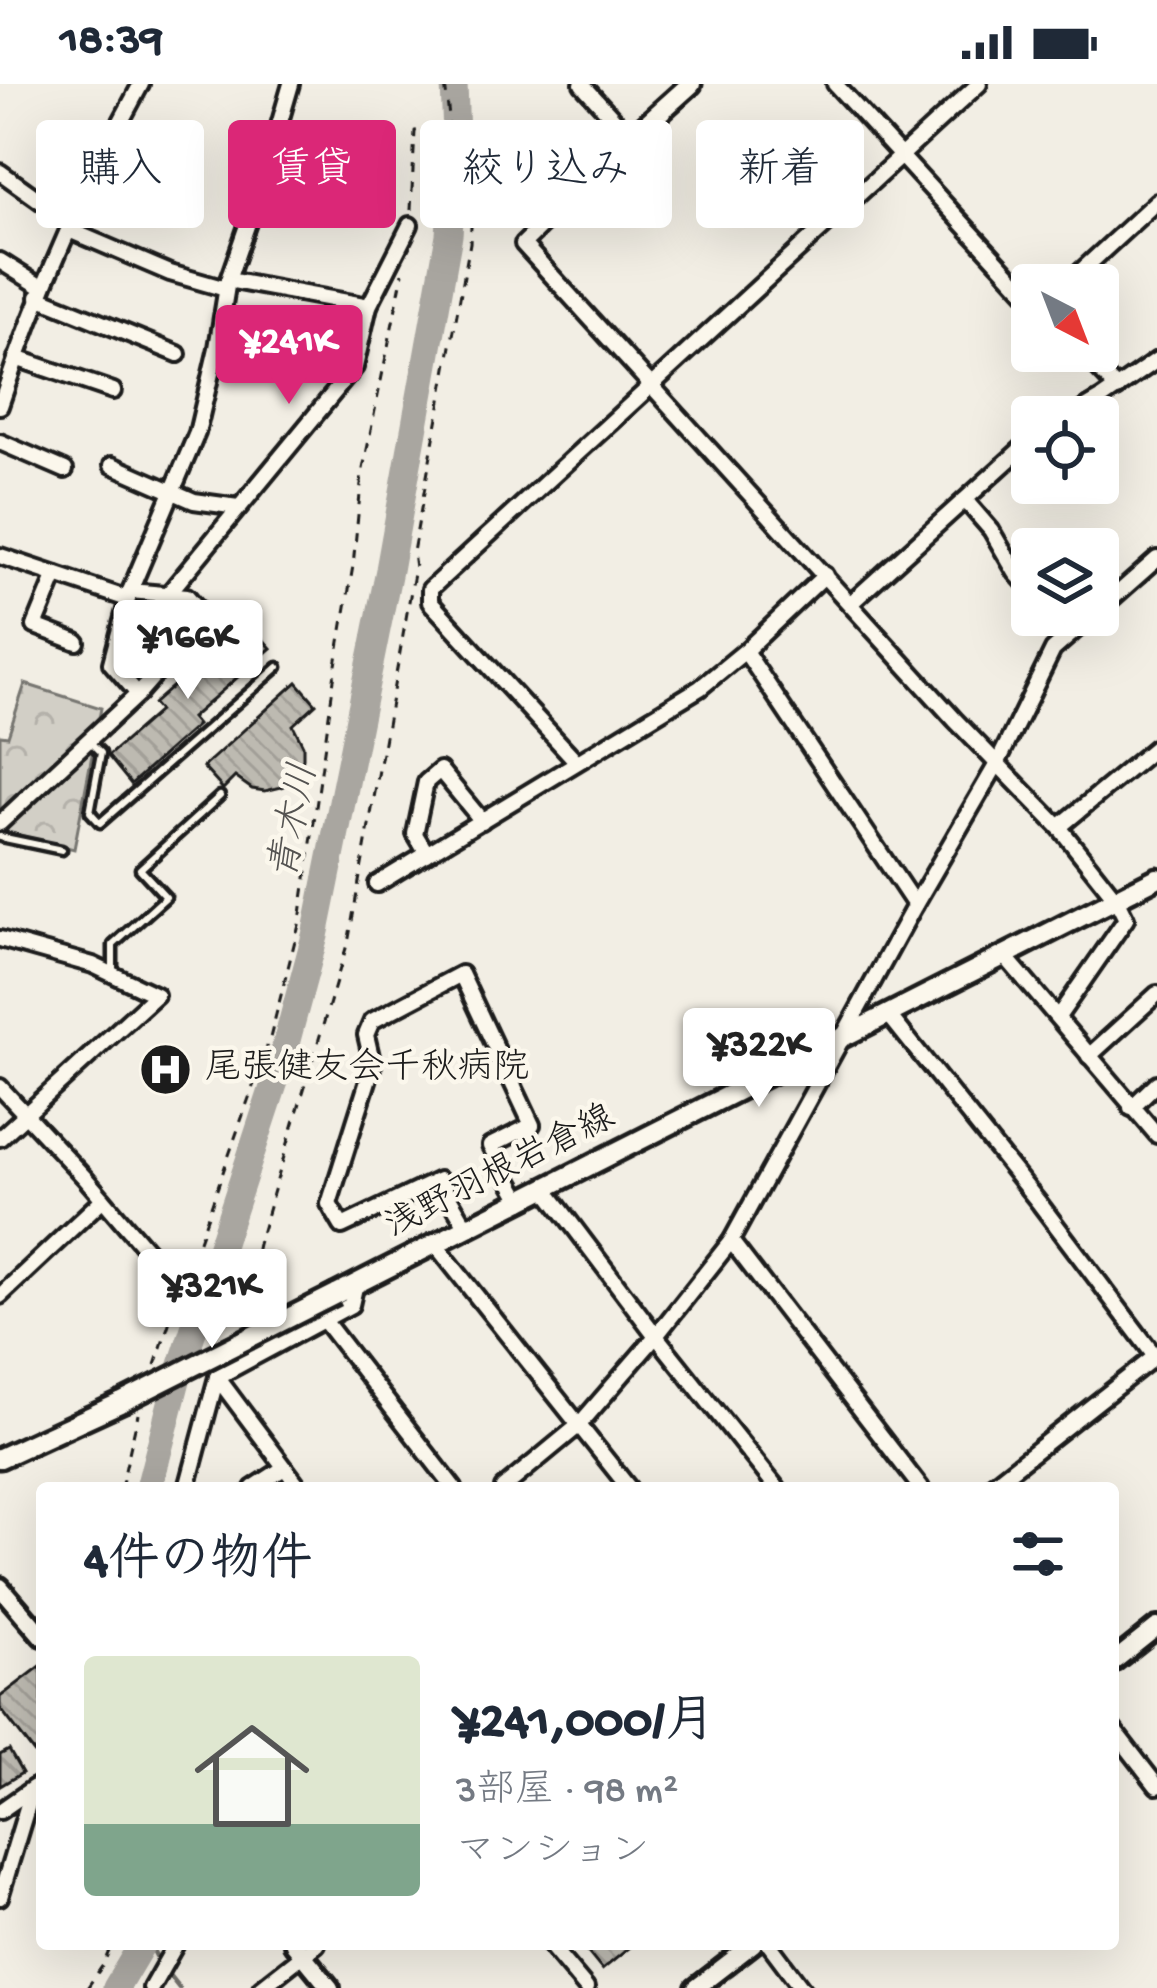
<!DOCTYPE html>
<html lang="ja">
<meta charset="utf-8">
<style>
:root{--surface:#fff;--page:#f6f6f7;--text:#1f2937;--muted:#747a83;--accent:#db2777}
body{margin:0;font-family:"Gochi Hand","Klee One",sans-serif;background:var(--page);color:var(--text);height:100vh;display:flex;flex-direction:column;font-size:45px;white-space:nowrap}
*{box-sizing:border-box;margin:0}
p{font-size:39px;color:var(--muted)}
.icon{flex:none;width:66px;height:66px;fill:none;stroke:currentColor;stroke-width:2;stroke-linecap:round;stroke-linejoin:round}
.map{position:relative;flex:1;overflow:hidden}
.panel{position:absolute;left:36px;top:1398px;width:1083px;height:468px;display:flex;flex-direction:column;background:var(--surface);border-radius:12px;box-shadow:0 12px 48px #0002}
.panel>*{flex:none}
.top-card{position:absolute;left:36px;top:36px;width:1086px;height:108px;display:flex;gap:24px}
.needle{width:78px;rotate:138deg}
.tools{position:absolute;left:1011px;top:180px;display:grid;gap:24px}
.tools a{display:grid;place-items:center;width:108px;height:108px;border-radius:12px;background:var(--surface);box-shadow:0 12px 48px #0002;font-size:60px}
.price{position:absolute;translate:-50% -102px;padding:0 27px;border-radius:12px;background:#fff;color:#222;font-size:39px;line-height:78px;filter:drop-shadow(0 3px 6px #0008)}
.price::after{content:'';position:absolute;left:50%;top:72px;width:36px;height:27px;margin-left:-18px;background:inherit;clip-path:polygon(0 0,100% 0,50% 100%)}
.price.active{background:var(--accent);color:#fff}
ul{padding:0;list-style:none}
li{display:flex;align-items:center;gap:36px;height:300px;padding:0 48px}
li span{display:grid;place-items:center;flex:none;width:336px;height:240px;border-radius:12px;color:#555}
li>.icon{margin-inline-start:auto}
span .icon{width:144px;height:144px;fill:#fffc;stroke-width:1}
li b{font-size:51px}
h2{display:flex;justify-content:space-between;align-items:center;height:144px;padding:0 48px;font-size:51px}
.tag{padding:0 42px;border-radius:12px;background:var(--surface);box-shadow:0 12px 48px #0002;font-size:42px;line-height:108px}
.tag.active{background:var(--accent);color:#fff}
.status{display:flex;justify-content:space-between;align-items:center;height:84px;padding:0 60px;background:var(--surface);direction:ltr}
.status svg{height:33px;fill:currentColor}
.map>svg:first-child{display:block}
.forest{fill:url(#forest-crowns);stroke:#777671;stroke-width:3}
.lines{fill:none;stroke-linecap:round;stroke-linejoin:round}
.stream{stroke:#716f6b;stroke-width:4.5}
.river{stroke:#a9a6a0;stroke-width:27}
.building{fill:url(#building-back-hatch);stroke:#1c1c1c;stroke-width:3}
.service-casing{stroke:#1c1c1c;stroke-width:15}
.minor-casing{stroke:#1c1c1c;stroke-width:22}
.tertiary-casing{stroke:#1c1c1c;stroke-width:26}
.secondary-casing{stroke:#1c1c1c;stroke-width:27}
.path{stroke:#1c1c1c;stroke-width:3;stroke-dasharray:9 9;stroke-linecap:butt}
.service{stroke:#fbf7ec;stroke-width:6}
.minor{stroke:#fbf7ec;stroke-width:14}
.tertiary{stroke:#fbf7ec;stroke-width:16}
.secondary{stroke:#fbf7ec;stroke-width:18}
.secondary-bridge-casing{stroke:#1c1c1c;stroke-width:27;stroke-linecap:butt}
.secondary-bridge{stroke:#fbf7ec;stroke-width:18}
.labels{text-anchor:middle;dominant-baseline:central;stroke-width:9;stroke-linejoin:round;paint-order:stroke}
.poi-label{font-size:36px;fill:#1c1c1c;stroke:#fbf7ec;text-anchor:start}
.street-label{font-size:36px;fill:#1c1c1c;stroke:#fbf7ec}
.water-label{font-size:39px;font-style:italic;fill:#545351;stroke:#fbf7ec}
</style>
<div class="status"><b>18:39</b><svg viewBox="0 0 49 12"><path d="M0 12V9h3v3zM5 12V6h3v6zM10 12V3h3v9zM15 12V0h3v12zM26 1h20v11H26zM47 4h2v5h-2z"/></svg></div>
<div class="map">
<svg width="1157" height="1904" viewBox="0 0 1157 1904">
<defs>
<pattern id="forest-crowns" width="20" height="18" patternUnits="userSpaceOnUse" patternTransform="scale(3)"><rect width="20" height="18" fill="#d2cfc6"/><path d="M2 6a3 3 0 1 1 6 0M12 15a3 3 0 1 1 6 0" fill="none" stroke="#b4b1aa"/></pattern>
<pattern id="building-back-hatch" width="6" height="6" patternUnits="userSpaceOnUse" patternTransform="scale(3)"><rect width="6" height="6" fill="#bdbab1"/><path d="M-1 5l2 2M0 0l6 6M5-1l2 2" fill="none" stroke="#a29f98"/></pattern>
</defs>
<rect width="100%" height="100%" fill="#f2eee4"/>
<filter id="ink" filterUnits="userSpaceOnUse"><feTurbulence type="fractalNoise" baseFrequency=".00833" numOctaves="2"/><feDisplacementMap in="SourceGraphic" scale="24" xChannelSelector="R" yChannelSelector="G"/><feConvolveMatrix kernelMatrix="1 2 1 2 8 2 1 2 1" color-interpolation-filters="sRGB"/></filter>
<g filter="url(#ink)">
<path class="forest" d="M25,600L101,624L74,765L0,746V651L8,652Z"/>
<g class="lines">
<g class="stream">
<path d="M150,1860L160,1880"/>
<path d="M168,1890L179,1904"/>
</g>
<g class="river">
<path d="M149,1404L177,1296L280,982L315,852L389,486L449,151L456,52L454,0"/>
<path d="M116,1904L142,1860"/>
</g>
</g>
<g class="building">
<path d="M247,537L271,564L191,634L197,641L131,700L108,672L159,627L153,620Z"/>
<path d="M297,598L316,620L293,641L303,661V674L300,686L282,703L265,707L252,705L235,693L223,705L203,683Z"/>
<path d="M42,1581V1679L0,1624V1613Z"/>
<path d="M9,1666L22,1689L0,1702V1671Z"/>
<path d="M581,1860H634L602,1886Z"/>
</g>
<g class="lines">
<defs>
<g id="service">
<path d="M91,659L101,669L90,728L100,739L278,583"/>
<path d="M0,753L62,766"/>
<path d="M113,887V861L166,813L140,785L220,712"/>
</g>
<g id="minor">
<path d="M582,0L631,54L523,160L955,636L1059,743L1116,815L1126,835L1058,933"/>
<path d="M835,0L1032,215"/>
<path d="M0,88L70,138"/>
<path d="M69,146L170,189L226,205"/>
<path d="M0,177L43,204"/>
<path d="M228,196L369,222"/>
<path d="M1066,201L1157,117"/>
<path d="M38,213L178,270"/>
<path d="M1081,267L1117,305"/>
<path d="M16,274L113,307"/>
<path d="M0,322C37,210 84,103 141,0"/>
<path d="M1070,333L1101,315L1157,276"/>
<path d="M0,358L65,386"/>
<path d="M112,381L194,417L238,423"/>
<path d="M965,416L991,446L1016,489L1032,507"/>
<path d="M0,472L128,515"/>
<path d="M56,491L35,542L77,558"/>
<path d="M168,510L355,283L369,222L410,141"/>
<path d="M851,519L1032,355"/>
<path d="M1098,527L1157,475"/>
<path d="M1053,531L1070,551"/>
<path d="M745,567L915,821"/>
<path d="M138,610L111,579L130,507L197,349L217,264L228,196L264,93L291,0"/>
<path d="M577,678L430,518V505L979,0"/>
<path d="M0,739L138,610L200,539V527L187,512L130,507"/>
<path d="M1059,743L1157,662"/>
<path d="M427,770L415,750L426,698L440,686L482,737"/>
<path d="M377,800L700,604L745,567L825,491"/>
<path d="M0,855L93,881L156,911L0,1054"/>
<path d="M1004,871L1157,1051"/>
<path d="M888,930L1040,1120L1157,1275"/>
<path d="M1089,972L1157,910"/>
<path d="M0,1003L85,1094L181,1206"/>
<path d="M1131,1024L1157,999"/>
<path d="M546,1106L656,1252L777,1404"/>
<path d="M467,1144L439,1096L342,1142L329,1120L373,981L366,951L372,937L461,890L532,1041L490,1062L522,1118"/>
<path d="M731,1157L921,1404"/>
<path d="M435,1160L629,1404"/>
<path d="M0,1212L103,1115"/>
<path d="M323,1235L454,1404"/>
<path d="M217,1293L300,1404"/>
<path d="M187,1404L217,1293L351,1221L356,1199"/>
<path d="M253,1404L284,1384"/>
<path d="M503,1404L578,1342L656,1252L731,1157L915,821L998,678L1053,566L1093,531"/>
<path d="M988,1404L1157,1271"/>
<path d="M1113,1645L1157,1702"/>
<path d="M0,1727L33,1704"/>
<path d="M0,1813L33,1704L42,1699"/>
<path d="M549,1860L586,1904"/>
<path d="M769,1860L802,1904"/>
<path d="M151,1904L176,1860"/>
<path d="M261,1904L317,1860"/>
</g>
<g id="tertiary">
<path d="M0,1503L42,1552"/>
<path d="M1113,1578L1157,1543"/>
<path d="M294,1860L330,1904"/>
<path d="M696,1904L753,1860"/>
</g>
<g id="secondary">
<path d="M631,54L691,0"/>
<path d="M336,1210L1157,794"/>
<path d="M0,1374L122,1318"/>
</g>
</defs>
<use href="#service" class="service-casing"/>
<use href="#minor" class="minor-casing"/>
<use href="#tertiary" class="tertiary-casing"/>
<use href="#secondary" class="secondary-casing"/>
<g class="path">
<path d="M411,126L415,47L450,41L445,0"/>
<path d="M187,1191L270,954L300,837L336,581L353,482L362,390L403,189"/>
<path d="M242,1236L258,1160L349,854L415,484L413,468L470,159L473,112"/>
<path d="M155,1281L175,1222"/>
<path d="M121,1404L138,1330"/>
<path d="M87,1904L103,1881L112,1860"/>
</g>
<use href="#service" class="service"/>
<use href="#minor" class="minor"/>
<use href="#tertiary" class="tertiary"/>
<use href="#secondary" class="secondary"/>
<defs>
<path id="secondary-bridge" d="M122,1318L336,1210"/>
</defs>
<use href="#secondary-bridge" class="secondary-bridge-casing"/>
<use href="#secondary-bridge" class="secondary-bridge"/>
</g>
</g>
<defs>
<symbol id="hospital-disc" viewBox="-11 -11 22 22"><circle r="9.5" fill="#1c1c1c" stroke="#fbf7ec"/><path d="M-5-5h3v3.5h4V-5h3V5h-3V1.5h-4V5h-3Z" fill="#fff"/></symbol>
</defs>
<g fill-rule="evenodd">
<use href="#hospital-disc" x="136" y="956" width="59" height="59"/>
</g>
<g class="labels">
<g class="poi-label">
<text x="205" y="986">尾張健友会千秋病院</text>
</g>
<g class="street-label">
<text transform="translate(501 1090) rotate(-27)">浅野羽根岩倉線</text>
</g>
<g class="water-label">
<text transform="translate(297 738) rotate(-79)">青木川</text>
</g>
</g>
</svg>
<div class="tools">
<a><svg class="needle" viewBox="-14 -14 28 28"><path d="M0-13l5 13h-10z" fill="#e53935"/><path d="M0 13l5-13h-10z" fill="#747a83"/></svg></a>
<a><svg class="icon" aria-label="locate" viewBox="0 0 24 24"><circle cx="12" cy="12" r="6"/><path d="M12 2v4M12 18v4M2 12h4M18 12h4"/></svg></a>
<a><svg class="icon" aria-label="layers" viewBox="0 0 24 24"><path d="M12 4l9 5-9 5-9-5zM3 14l9 5 9-5"/></svg></a>
</div>
<b class="price active" style="left:289px;top:323px">¥241K</b>
<b class="price" style="left:188px;top:618px">¥166K</b>
<b class="price" style="left:759px;top:1026px">¥322K</b>
<b class="price" style="left:212px;top:1267px">¥321K</b>
<div class="top-card">
<a class="tag">購入</a>
<a class="tag active">賃貸</a>
<a class="tag">絞り込み</a>
<a class="tag">新着</a>
</div>
<section class="panel">
<h2>4件の物件<svg class="icon" aria-label="filters" viewBox="0 0 24 24"><path d="M4 7h16M4 17h16"/><circle cx="9" cy="7" r="2"/><circle cx="15" cy="17" r="2"/></svg></h2>
<ul>
<li><span style="background:linear-gradient(#dfe7d0 70%,#7fa58c 0)"><svg class="icon" aria-label="home" viewBox="0 0 24 24"><path d="M3 11l9-7 9 7M6 9v11h12V9"/></svg></span><div><b>¥241,000/月</b><p>3部屋 · 98 m²</p><p>マンション</p></div></li>
</ul>
</section>
</div>
